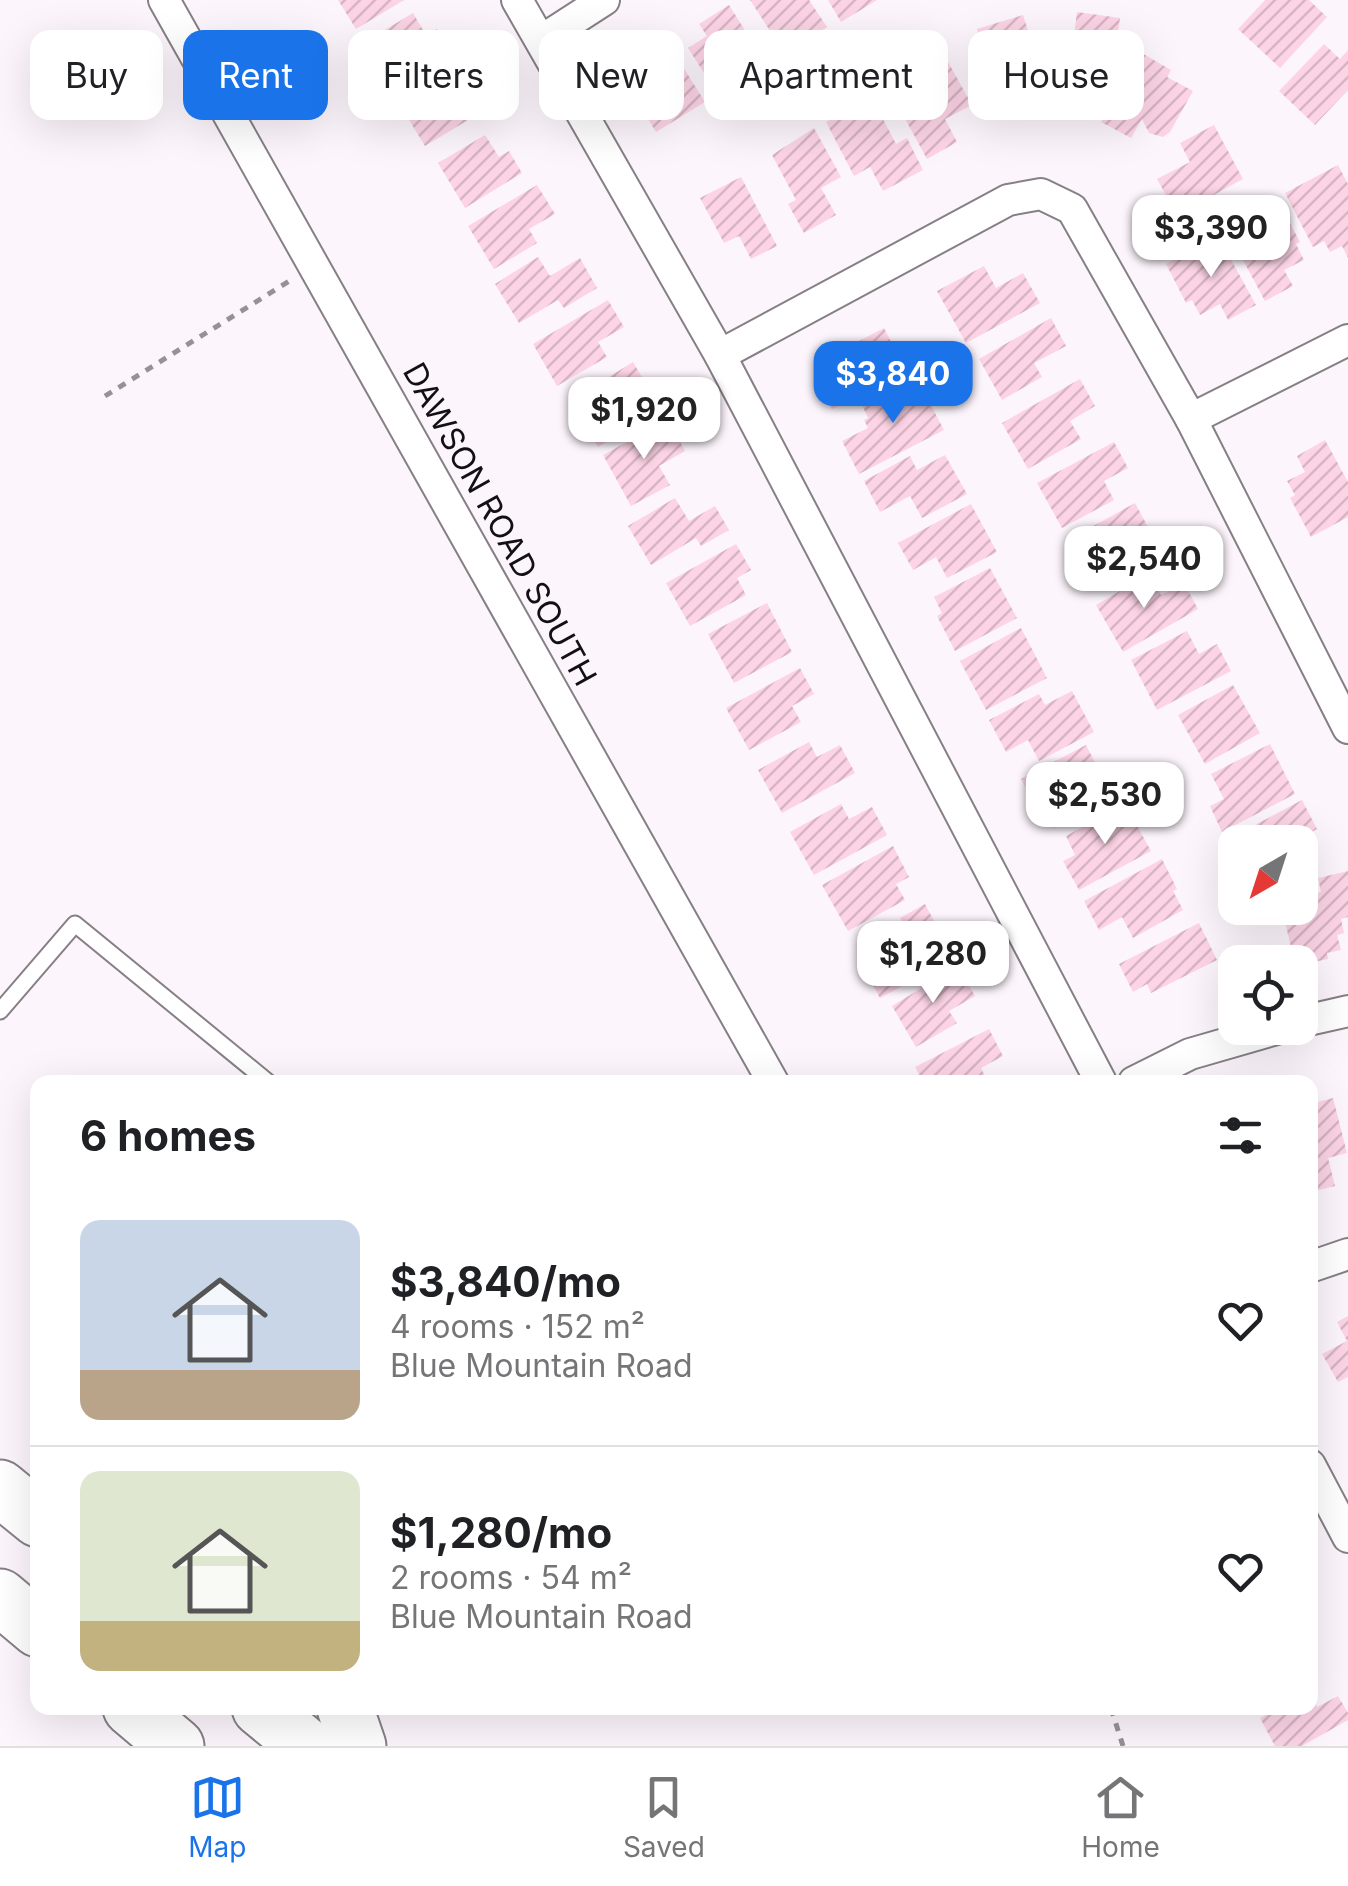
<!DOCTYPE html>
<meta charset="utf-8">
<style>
:root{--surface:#fff;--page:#f2f2f2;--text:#202124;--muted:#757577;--line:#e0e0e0;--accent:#1a73e8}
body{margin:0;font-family:Inter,sans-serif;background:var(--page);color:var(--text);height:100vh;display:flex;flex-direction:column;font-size:38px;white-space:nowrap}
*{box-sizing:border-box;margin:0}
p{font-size:32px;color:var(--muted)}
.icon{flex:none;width:55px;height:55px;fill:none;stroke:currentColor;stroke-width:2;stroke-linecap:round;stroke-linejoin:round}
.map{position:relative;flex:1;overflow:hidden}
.sheet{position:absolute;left:30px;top:1075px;width:1288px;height:640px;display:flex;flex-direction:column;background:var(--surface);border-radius:20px;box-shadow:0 10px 40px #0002}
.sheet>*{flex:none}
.hud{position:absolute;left:30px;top:30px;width:1290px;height:90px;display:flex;gap:20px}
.needle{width:65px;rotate:219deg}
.buttons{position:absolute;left:1218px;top:825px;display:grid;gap:20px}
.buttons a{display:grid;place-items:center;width:100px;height:100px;border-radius:20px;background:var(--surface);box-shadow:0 10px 40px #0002;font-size:50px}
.price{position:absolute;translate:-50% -85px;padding:0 22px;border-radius:20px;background:#fff;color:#222;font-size:32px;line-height:65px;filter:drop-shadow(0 2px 5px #0008)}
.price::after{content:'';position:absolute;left:50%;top:60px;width:30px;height:22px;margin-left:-15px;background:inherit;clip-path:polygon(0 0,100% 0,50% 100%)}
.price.active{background:var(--accent);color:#fff}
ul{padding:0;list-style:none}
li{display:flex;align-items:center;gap:30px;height:250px;padding:0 50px}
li+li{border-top:2px solid var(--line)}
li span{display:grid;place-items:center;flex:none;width:280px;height:200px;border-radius:20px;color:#555}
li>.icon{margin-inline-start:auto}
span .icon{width:120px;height:120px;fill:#fffc;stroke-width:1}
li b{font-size:42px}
h2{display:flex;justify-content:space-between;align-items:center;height:120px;padding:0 50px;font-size:42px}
.pill{padding:0 35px;border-radius:20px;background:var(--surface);box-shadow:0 10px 40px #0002;font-size:35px;line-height:90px}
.pill.active{background:var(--accent);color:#fff}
.dock{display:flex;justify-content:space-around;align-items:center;height:140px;border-top:2px solid var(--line);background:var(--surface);font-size:28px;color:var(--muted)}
.dock a{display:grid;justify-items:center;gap:5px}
.dock .active{color:var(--accent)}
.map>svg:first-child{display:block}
.building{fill:url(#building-hatch)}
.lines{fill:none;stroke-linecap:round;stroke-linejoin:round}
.lane-casing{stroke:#877f86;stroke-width:19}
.street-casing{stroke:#877f86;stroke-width:34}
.highway-casing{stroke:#877f86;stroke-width:59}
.path{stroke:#979196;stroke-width:5;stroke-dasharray:8 8;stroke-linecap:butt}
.lane{stroke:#fff;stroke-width:15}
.street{stroke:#fff;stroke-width:30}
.highway{stroke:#fff;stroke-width:55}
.labels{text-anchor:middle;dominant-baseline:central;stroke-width:8;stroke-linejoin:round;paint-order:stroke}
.street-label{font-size:32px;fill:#121012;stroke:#fdf5fc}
</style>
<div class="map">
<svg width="1348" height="1746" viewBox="0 0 1348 1746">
<defs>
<pattern id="building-hatch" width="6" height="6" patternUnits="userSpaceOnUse" patternTransform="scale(2.5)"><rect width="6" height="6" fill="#fcd4e5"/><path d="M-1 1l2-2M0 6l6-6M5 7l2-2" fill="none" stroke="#d7b5c3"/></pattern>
</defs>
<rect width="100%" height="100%" fill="#fdf5fc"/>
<g class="building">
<path d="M338,0H404L356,29Z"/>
<path d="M750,0H809L827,27L785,54Z"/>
<path d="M828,0H877L841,22Z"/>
<path d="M1265,0H1309L1327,17L1280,68L1238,29Z"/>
<path d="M729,5L765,62L717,93L688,48L707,36L699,24Z"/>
<path d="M1077,12L1120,18L1109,97L1087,94L1085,104L1041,98L1049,40L1073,43Z"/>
<path d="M413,13L426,35L437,29L450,51L392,86L365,42Z"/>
<path d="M1023,15L1039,64L1019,70L1027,96L980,110L970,76L990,70L977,29Z"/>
<path d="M668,43L705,102L656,132L620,72Z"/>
<path d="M1324,44L1340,59L1348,50V90L1315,125L1279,91Z"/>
<path d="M942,51L972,105L945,119L957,142L927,159L885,82Z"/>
<path d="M1140,52L1171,70L1167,77L1193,91L1170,132L1163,137L1149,133L1142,119L1131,138L1101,122Z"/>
<path d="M446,73L459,96L469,89L483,111L425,146L398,102Z"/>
<path d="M872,98L896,144L907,138L923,170L883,191L870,167L854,176L826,122Z"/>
<path d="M1214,125L1243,179L1177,215L1157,179L1190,162L1180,143Z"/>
<path d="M814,128L841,177L821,188L836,215L804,233L788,204L796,200L772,155Z"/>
<path d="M485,135L499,157L509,151L522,173L465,208L438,163Z"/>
<path d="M1338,165L1348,184V258L1342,246L1330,252L1324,241L1313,247L1285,193Z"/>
<path d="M741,177L777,246L751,259L739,236L724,243L700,198Z"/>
<path d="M537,185L555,214L529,229L537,243L494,269L468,226Z"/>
<path d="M1279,203L1300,242L1296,244L1304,260L1284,270L1293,286L1265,301L1236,247L1240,245L1231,229Z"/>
<path d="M1218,236L1256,305L1228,320L1220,304L1200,315L1192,300L1186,303L1166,264Z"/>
<path d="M538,257L550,276L580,258L597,288L564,308L558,300L519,323L495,284Z"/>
<path d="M984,266L996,288L1023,273L1040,303L966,343L937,291Z"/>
<path d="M608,300L624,327L598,342L607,357L557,386L533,344Z"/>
<path d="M1051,318L1066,346L1034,363L1042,377L1002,400L979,359Z"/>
<path d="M884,328L906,371L832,409L819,384L839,374L830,356Z"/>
<path d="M633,362L655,399L639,408L646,418L598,447L570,401Z"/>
<path d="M916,377L944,430L859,474L842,441L868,428L864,420L868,418L862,405Z"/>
<path d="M1080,379L1095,406L1070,421L1081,439L1028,469L1002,423Z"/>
<path d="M668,420L685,451L659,466L670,485L631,506L603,455Z"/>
<path d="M1325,440L1348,482V517L1311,537L1290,498L1295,495L1287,481L1305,472L1297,456Z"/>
<path d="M1114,442L1128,468L1104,481L1114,500L1062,528L1037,483Z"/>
<path d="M945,455L967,494L922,518L910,496L880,512L864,481L910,456L917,470Z"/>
<path d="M675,498L689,521L715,506L729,530L701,546L696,538L651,565L628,526Z"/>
<path d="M1135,503L1162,553L1107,583L1079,534Z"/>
<path d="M971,504L997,552L947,578L936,557L913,570L898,543Z"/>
<path d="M736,544L751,570L737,578L746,595L690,626L666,583Z"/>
<path d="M990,568L1017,618L955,651L937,616L942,613L934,597Z"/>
<path d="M1149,574L1161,595L1184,583L1198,609L1123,652L1096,605Z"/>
<path d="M767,603L792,652L734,683L708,634Z"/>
<path d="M1021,628L1047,678L986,710L960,661Z"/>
<path d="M1187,631L1199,654L1217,644L1231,671L1157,710L1131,660Z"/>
<path d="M800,668L814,694L792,706L801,722L749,750L726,708Z"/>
<path d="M1233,685L1260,733L1205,764L1178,715Z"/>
<path d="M1072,691L1094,732L1039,761L1028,740L1006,752L989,720L1039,694L1045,705Z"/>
<path d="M809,742L817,757L840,745L855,773L782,813L758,770Z"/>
<path d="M1270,744L1295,794L1222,832L1210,806L1224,799L1211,774Z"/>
<path d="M1086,745L1113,797L1054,828L1047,815L1042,818L1021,779Z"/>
<path d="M1302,800L1317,829L1307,835L1316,852L1300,861V842H1238L1234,836Z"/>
<path d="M841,804L849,819L872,807L887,835L814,875L790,832Z"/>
<path d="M1125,804L1151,851L1079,890L1063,861L1075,855L1066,836Z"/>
<path d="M893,846L909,877L896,884L905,900L848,931L822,885Z"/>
<path d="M1162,859L1177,889L1173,891L1183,910L1133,938L1122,917L1099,930L1084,901Z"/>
<path d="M1348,871V917L1341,919L1344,933L1337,935L1341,950L1327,953L1328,959L1300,965V962H1290L1288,953L1292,952L1282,908H1300V897L1321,892L1318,878Z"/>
<path d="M925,904L941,934L917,947L930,971L880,998L858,957L908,931L900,918Z"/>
<path d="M1199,923L1217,960L1151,993L1147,984L1133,992L1119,964Z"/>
<path d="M958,966L975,996L949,1011L957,1023L916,1047L892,1006Z"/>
<path d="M989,1029L1003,1056L981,1068L988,1082H923L915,1067Z"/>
<path d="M1333,1098L1347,1153L1328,1158L1335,1186L1310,1192V1104Z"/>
<path d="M1348,1316V1377L1338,1382L1322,1354L1347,1341L1337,1322Z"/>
<path d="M1310,1694L1317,1707L1338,1696L1348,1713V1720L1302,1746H1275L1260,1718L1278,1708H1310Z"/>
</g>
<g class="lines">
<defs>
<path id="lane" d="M0,1011L75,924L268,1082"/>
<g id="street">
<path d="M164,0L773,1082"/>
<path d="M517,0L720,355L1101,1082"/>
<path d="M542,40L604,0"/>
<path d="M720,355L1008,200L1041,194L1072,209L1191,419L1348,728"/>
<path d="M1191,419L1348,340"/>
<path d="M1300,1022L1348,1011"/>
<path d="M1134,1082L1190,1054L1280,1028"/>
<path d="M1310,1267L1348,1254"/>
<path d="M1310,1465L1348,1537"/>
</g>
<g id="highway">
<path d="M0,1488L38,1519"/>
<path d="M0,1597L38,1629"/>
<path d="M131,1708L176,1746"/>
<path d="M260,1708L306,1746"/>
<path d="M345,1708L358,1746"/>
</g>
</defs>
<use href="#lane" class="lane-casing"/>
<use href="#street" class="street-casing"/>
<use href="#highway" class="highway-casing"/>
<g class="path">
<path d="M105,396L291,280"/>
<path d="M1111,1708L1123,1746"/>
</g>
<use href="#lane" class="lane"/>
<use href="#street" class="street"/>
<use href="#highway" class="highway"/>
</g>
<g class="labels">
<g class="street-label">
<text transform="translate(500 524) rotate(61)">DAWSON ROAD SOUTH</text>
</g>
</g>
</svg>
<div class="buttons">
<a><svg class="needle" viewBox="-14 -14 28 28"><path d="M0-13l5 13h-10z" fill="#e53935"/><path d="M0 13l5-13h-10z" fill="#757577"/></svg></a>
<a><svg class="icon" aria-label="locate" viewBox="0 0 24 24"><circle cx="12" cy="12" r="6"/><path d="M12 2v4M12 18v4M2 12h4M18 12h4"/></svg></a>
</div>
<b class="price" style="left:1211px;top:280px">$3,390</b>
<b class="price active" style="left:893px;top:426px">$3,840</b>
<b class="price" style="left:644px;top:462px">$1,920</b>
<b class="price" style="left:1144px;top:611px">$2,540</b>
<b class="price" style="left:1105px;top:847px">$2,530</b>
<b class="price" style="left:933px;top:1006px">$1,280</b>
<div class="hud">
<a class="pill">Buy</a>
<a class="pill active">Rent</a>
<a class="pill">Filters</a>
<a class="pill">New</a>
<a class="pill">Apartment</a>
<a class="pill">House</a>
</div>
<section class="sheet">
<h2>6 homes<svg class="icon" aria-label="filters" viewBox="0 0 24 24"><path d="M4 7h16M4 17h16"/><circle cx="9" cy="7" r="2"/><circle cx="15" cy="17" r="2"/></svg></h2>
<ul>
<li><span style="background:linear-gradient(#c9d6e8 75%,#b9a48a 0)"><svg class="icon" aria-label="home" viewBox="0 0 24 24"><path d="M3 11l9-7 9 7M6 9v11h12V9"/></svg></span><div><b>$3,840/mo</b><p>4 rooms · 152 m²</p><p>Blue Mountain Road</p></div><svg class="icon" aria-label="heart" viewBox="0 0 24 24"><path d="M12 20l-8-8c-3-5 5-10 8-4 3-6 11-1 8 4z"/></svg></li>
<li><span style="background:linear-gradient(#dfe7d0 75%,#c2b280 0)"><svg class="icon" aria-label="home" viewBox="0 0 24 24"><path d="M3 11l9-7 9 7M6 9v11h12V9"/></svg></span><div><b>$1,280/mo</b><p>2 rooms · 54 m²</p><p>Blue Mountain Road</p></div><svg class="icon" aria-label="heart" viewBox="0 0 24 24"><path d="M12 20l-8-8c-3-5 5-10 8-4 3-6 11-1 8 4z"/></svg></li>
</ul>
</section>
</div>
<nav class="dock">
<a class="active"><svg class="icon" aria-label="map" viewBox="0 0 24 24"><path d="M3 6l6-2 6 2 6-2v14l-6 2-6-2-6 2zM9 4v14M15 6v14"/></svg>Map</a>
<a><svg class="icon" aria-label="saved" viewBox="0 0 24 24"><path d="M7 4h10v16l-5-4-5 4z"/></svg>Saved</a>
<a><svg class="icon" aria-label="home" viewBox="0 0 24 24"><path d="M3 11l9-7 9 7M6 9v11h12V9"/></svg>Home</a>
</nav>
